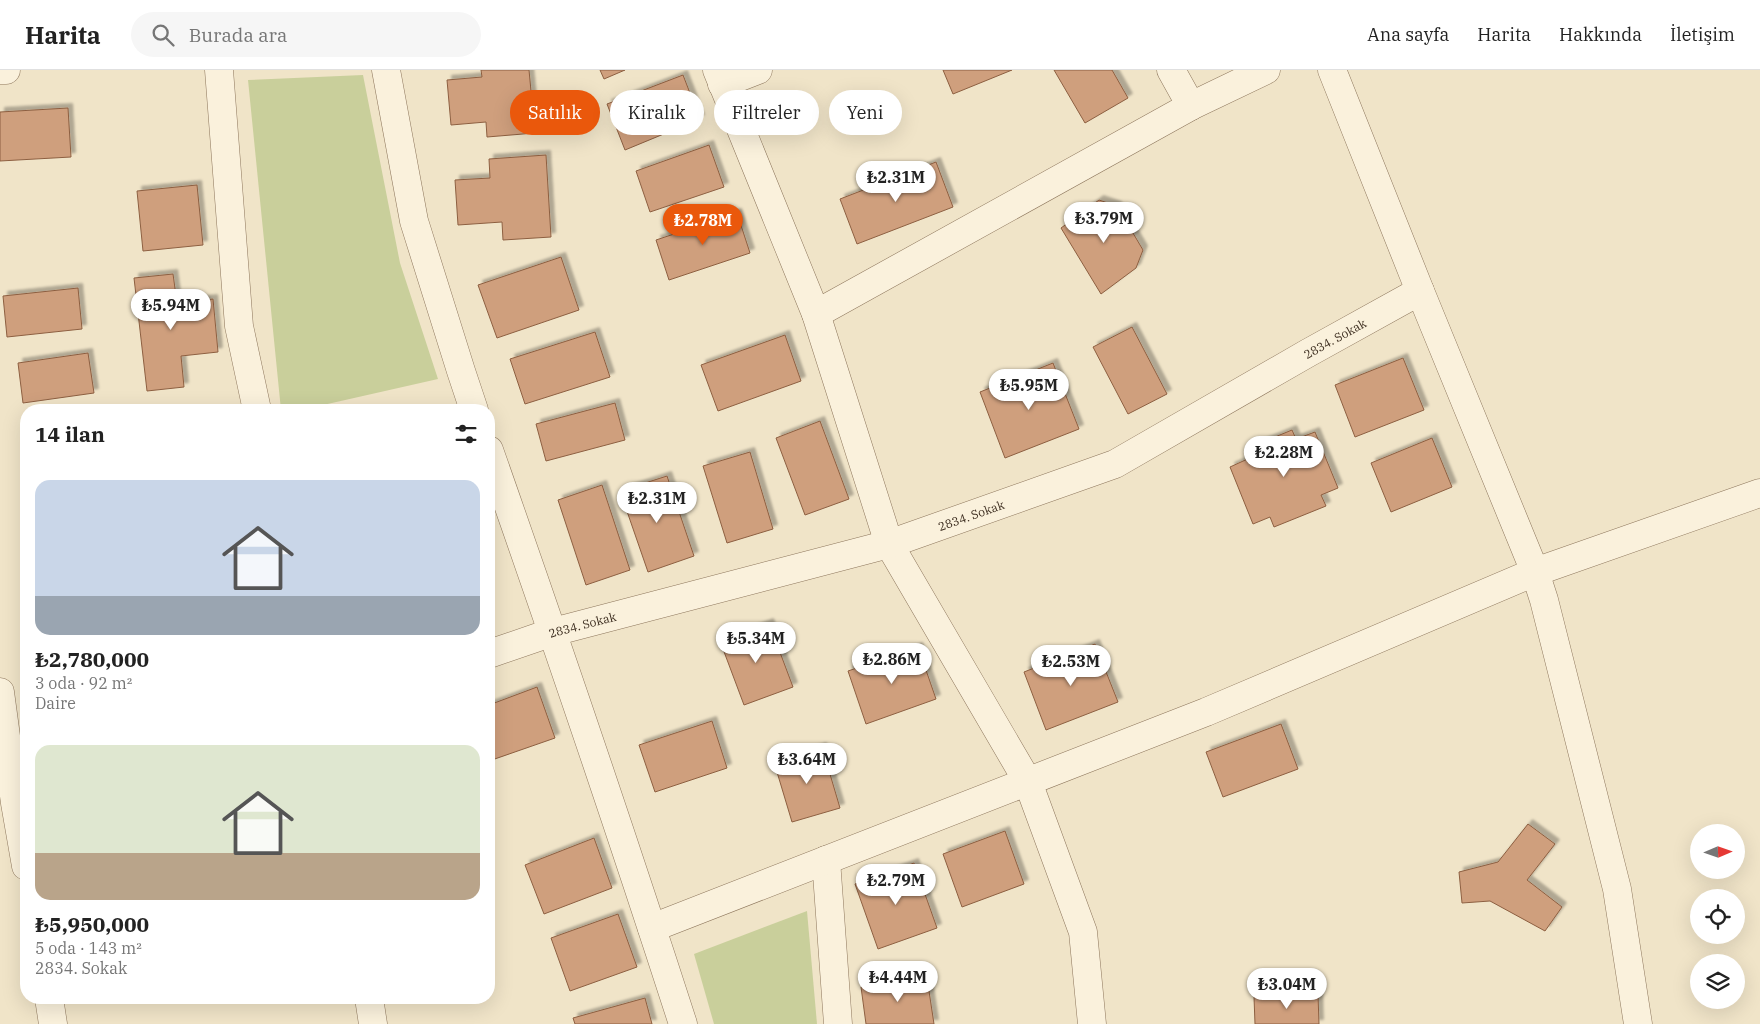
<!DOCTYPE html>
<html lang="tr">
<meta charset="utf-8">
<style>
:root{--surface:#fff;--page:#f6f6f6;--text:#222;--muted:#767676;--line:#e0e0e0;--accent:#ea580c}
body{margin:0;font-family:"IBM Plex Serif",serif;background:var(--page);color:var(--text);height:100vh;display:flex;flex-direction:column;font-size:19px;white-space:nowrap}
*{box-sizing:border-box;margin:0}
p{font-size:16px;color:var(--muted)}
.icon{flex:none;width:28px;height:28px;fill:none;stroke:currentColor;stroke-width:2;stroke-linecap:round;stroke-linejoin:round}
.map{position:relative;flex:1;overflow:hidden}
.panel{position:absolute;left:20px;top:334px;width:475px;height:600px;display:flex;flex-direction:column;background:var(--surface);border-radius:20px;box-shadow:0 5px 20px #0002}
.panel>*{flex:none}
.banner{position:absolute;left:510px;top:20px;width:475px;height:45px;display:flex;gap:10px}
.needle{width:32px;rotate:88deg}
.controls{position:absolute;left:1690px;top:754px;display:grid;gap:10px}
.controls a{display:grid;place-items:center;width:55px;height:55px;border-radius:50%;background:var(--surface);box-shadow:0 5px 20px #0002;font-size:25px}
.price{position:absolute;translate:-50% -42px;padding:0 11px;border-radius:18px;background:#fff;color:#222;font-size:16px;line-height:32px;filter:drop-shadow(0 1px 2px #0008)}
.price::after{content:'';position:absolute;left:50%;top:30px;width:15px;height:11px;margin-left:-8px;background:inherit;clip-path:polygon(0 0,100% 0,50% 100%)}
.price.current{background:var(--accent);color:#fff}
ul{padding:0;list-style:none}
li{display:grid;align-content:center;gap:10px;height:265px;padding:0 15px}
li span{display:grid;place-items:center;height:155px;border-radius:15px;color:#555}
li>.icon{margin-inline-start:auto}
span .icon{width:90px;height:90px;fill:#fffc;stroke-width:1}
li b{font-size:21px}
h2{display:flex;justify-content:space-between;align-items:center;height:60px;padding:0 15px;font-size:21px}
.pill{padding:0 18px;border-radius:22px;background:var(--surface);box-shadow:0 5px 20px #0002;font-size:18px;line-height:45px}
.pill.current{background:var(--accent);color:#fff}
header{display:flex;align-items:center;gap:30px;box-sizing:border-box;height:70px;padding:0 25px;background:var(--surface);border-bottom:1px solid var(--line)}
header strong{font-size:24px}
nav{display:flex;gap:28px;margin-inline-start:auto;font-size:18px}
.search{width:350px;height:45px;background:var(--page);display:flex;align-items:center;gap:12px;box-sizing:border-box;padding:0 18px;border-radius:28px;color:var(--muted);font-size:19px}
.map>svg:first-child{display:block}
.green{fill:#c9cf9b}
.building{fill:#cf9f7d;stroke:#8d5f41;filter:url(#shadow)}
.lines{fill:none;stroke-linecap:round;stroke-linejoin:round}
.street-casing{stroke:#8d765c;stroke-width:29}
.street{stroke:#faf1dc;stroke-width:28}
.labels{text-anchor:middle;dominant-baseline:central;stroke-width:4.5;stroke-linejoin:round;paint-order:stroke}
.street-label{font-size:12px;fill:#3d2e20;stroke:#f7eed8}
</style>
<header>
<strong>Harita</strong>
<div class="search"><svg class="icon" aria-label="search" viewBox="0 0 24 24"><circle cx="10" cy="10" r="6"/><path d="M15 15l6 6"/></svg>Burada ara</div>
<nav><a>Ana sayfa</a><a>Harita</a><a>Hakkında</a><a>İletişim</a></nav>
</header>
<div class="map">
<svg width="1760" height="954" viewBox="0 0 1760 954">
<defs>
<filter id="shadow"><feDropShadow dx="4.5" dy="-4.5" stdDeviation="1" flood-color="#0004"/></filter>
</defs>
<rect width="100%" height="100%" fill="#f0e4c8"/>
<g class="green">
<path d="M363,5L400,193L438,309L301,340H281L248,10Z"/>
<path d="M807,841L817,954H714L694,884Z"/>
</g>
<g class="building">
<path d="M481,0H529L535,63L487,67L486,52L451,55L447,10L482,7Z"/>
<path d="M600,0H625L604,9Z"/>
<path d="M943,0H1012L953,24Z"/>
<path d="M1054,0H1112L1128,28L1085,53Z"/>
<path d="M683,5L700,49L625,80L607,34Z"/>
<path d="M68,38L71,87L0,91V42Z"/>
<path d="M709,75L724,117L650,142L636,101Z"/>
<path d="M546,85L551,167L503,170L502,152L458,155L455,110L490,108L489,89Z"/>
<path d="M936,92L953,137L857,174L840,129Z"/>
<path d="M197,115L203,175L143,181L137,121Z"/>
<path d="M1099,130L1117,136L1143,180L1136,198L1101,224L1061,158Z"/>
<path d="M737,143L750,183L669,210L656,170Z"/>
<path d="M561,187L579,240L497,268L478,215Z"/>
<path d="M173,204L177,233L213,229L218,282L181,286L184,317L147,321L134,208Z"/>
<path d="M78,218L82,259L7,267L3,226Z"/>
<path d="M1132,257L1167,324L1128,344L1093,277Z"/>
<path d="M595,262L610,307L525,334L510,289Z"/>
<path d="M785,265L801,311L718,341L701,295Z"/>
<path d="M88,283L94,323L23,333L18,293Z"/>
<path d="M1403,288L1424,340L1355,367L1335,315Z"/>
<path d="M1053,293L1079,359L1005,388L980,322Z"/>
<path d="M615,333L625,370L546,391L536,354Z"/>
<path d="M820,351L849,429L805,445L776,368Z"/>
<path d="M26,356V393L22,357Z"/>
<path d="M1292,360L1296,369L1315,362L1338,418L1321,425L1326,436L1274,457L1270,447L1253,454L1230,397L1252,387L1248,378Z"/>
<path d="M1432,368L1452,417L1391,442L1371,393Z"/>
<path d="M750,382L773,459L727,473L703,396Z"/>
<path d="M667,406L694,486L648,502L620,421Z"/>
<path d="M602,415L630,500L586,515L558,430Z"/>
<path d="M769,553L793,617L744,635L720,571Z"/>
<path d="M1095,574L1118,632L1046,660L1024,602Z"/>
<path d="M918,577L936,629L866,654L848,601Z"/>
<path d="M537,617L555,668L489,691V635Z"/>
<path d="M712,651L727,698L655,722L639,675Z"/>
<path d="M1281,654L1298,699L1223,727L1206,682Z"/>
<path d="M822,677L840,738L792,752L774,692Z"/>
<path d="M1528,754L1555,774L1527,810L1562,837L1545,861L1490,831L1462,833L1459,802L1498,792Z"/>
<path d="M1005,761L1024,814L962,837L943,784Z"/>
<path d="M594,768L612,818L544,844L525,795Z"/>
<path d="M914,793L937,858L878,879L855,814Z"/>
<path d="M618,844L637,897L570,921L551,868Z"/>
<path d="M927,908L934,954H866L861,917Z"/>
<path d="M1318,925L1319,954H1255L1254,927Z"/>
<path d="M645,928L652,954H575L573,948Z"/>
</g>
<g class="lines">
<defs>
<g id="street">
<path d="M0,0H6"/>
<path d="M219,0L239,256L257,340"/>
<path d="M386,0L414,151L461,301L474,340"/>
<path d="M717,0L816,244L889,474L1028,712L1083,862L1092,954"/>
<path d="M1171,0L1191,36"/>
<path d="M1332,0L1420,221L1535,502L1544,530L1617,819L1638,954"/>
<path d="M722,14L758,0"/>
<path d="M816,244L1191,36L1266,0"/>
<path d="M489,380C556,571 621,762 683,954"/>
<path id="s1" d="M489,584L553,562L889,474L1115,394L1308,283L1420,221"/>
<path d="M0,622L15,733L26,796"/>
<path d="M826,790L838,954"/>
<path d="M652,858L1206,642L1535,502L1760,423"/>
<path d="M49,928L53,954"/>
<path d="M369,928L373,954"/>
</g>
</defs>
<use href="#street" class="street-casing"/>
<use href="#street" class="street"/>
</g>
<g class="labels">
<g class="street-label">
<text stroke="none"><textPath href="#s1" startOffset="908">2834. Sokak</textPath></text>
<text stroke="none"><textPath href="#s1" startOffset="502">2834. Sokak</textPath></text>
<text stroke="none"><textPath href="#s1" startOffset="98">2834. Sokak</textPath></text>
</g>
</g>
</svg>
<div class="controls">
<a><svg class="needle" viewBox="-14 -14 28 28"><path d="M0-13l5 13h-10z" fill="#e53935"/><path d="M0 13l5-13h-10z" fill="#767676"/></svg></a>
<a><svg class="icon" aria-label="locate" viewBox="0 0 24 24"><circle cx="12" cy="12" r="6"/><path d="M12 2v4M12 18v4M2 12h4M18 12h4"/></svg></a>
<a><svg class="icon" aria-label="layers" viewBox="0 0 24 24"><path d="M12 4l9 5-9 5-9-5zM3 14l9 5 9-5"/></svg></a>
</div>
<b class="price" style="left:896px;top:133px">₺2.31M</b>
<b class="price" style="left:1104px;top:174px">₺3.79M</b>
<b class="price current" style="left:703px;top:176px">₺2.78M</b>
<b class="price" style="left:171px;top:261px">₺5.94M</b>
<b class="price" style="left:1029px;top:341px">₺5.95M</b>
<b class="price" style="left:1284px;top:408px">₺2.28M</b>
<b class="price" style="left:657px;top:454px">₺2.31M</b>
<b class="price" style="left:756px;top:594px">₺5.34M</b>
<b class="price" style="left:892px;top:615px">₺2.86M</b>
<b class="price" style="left:1071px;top:617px">₺2.53M</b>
<b class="price" style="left:807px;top:715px">₺3.64M</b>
<b class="price" style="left:896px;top:836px">₺2.79M</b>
<b class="price" style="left:898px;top:933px">₺4.44M</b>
<b class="price" style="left:1287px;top:940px">₺3.04M</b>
<div class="banner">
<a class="pill current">Satılık</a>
<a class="pill">Kiralık</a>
<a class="pill">Filtreler</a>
<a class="pill">Yeni</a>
</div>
<section class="panel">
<h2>14 ilan<svg class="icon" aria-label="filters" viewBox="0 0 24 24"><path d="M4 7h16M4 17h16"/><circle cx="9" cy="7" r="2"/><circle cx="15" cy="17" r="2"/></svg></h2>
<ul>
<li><span style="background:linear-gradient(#c9d6e8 75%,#9aa5b1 0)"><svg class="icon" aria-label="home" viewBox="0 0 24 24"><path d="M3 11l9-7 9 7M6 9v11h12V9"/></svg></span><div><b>₺2,780,000</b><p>3 oda · 92 m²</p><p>Daire</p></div></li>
<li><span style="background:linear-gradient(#dfe7d0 70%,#b9a48a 0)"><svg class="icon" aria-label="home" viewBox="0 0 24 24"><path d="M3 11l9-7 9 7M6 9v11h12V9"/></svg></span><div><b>₺5,950,000</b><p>5 oda · 143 m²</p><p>2834. Sokak</p></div></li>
</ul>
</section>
</div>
